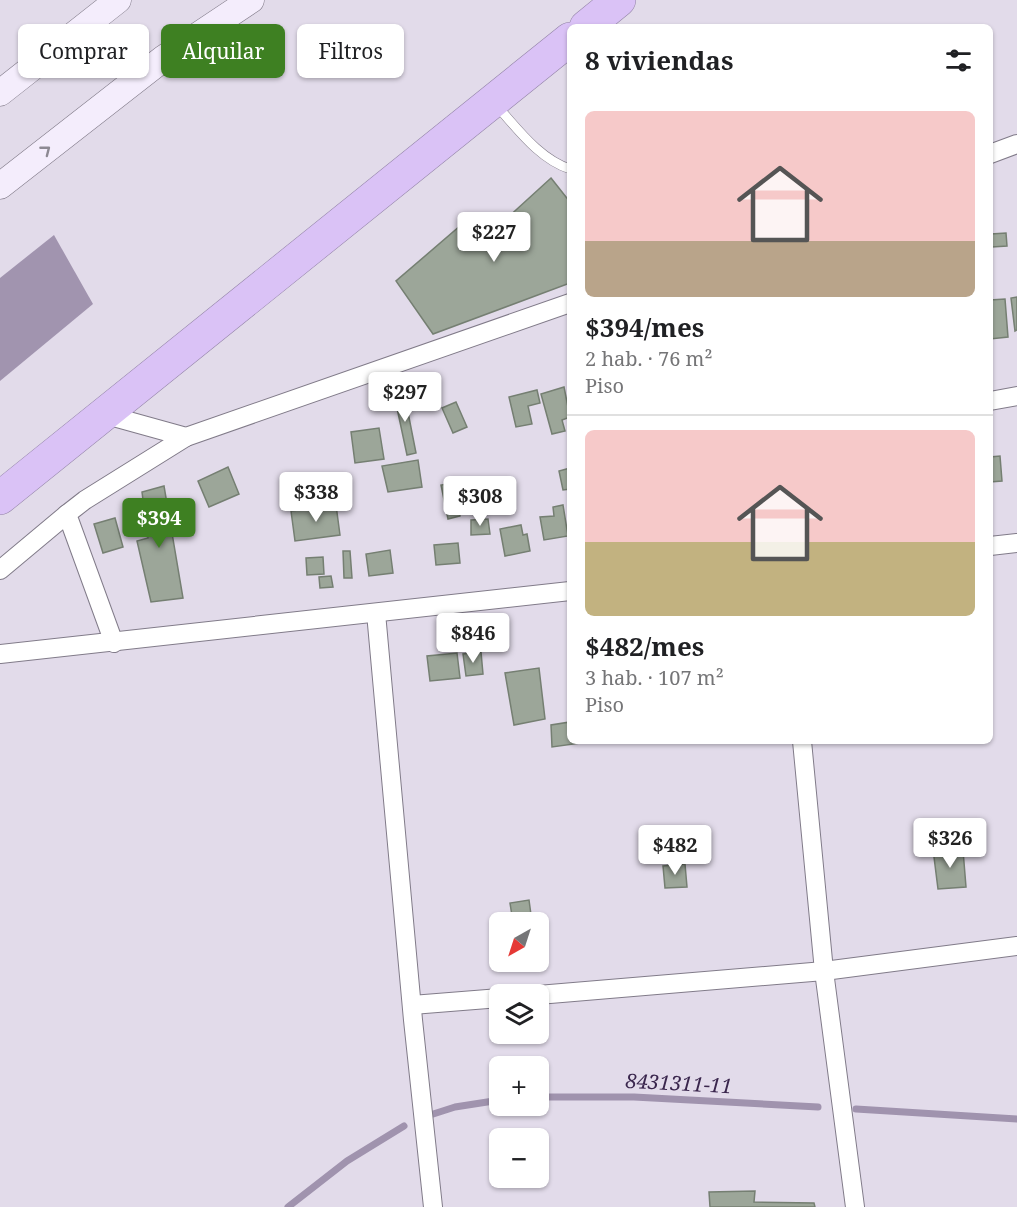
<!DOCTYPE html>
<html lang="es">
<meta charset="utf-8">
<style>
:root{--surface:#fff;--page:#f6f6f6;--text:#202124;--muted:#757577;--line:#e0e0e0;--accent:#3e8022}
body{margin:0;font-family:"Noto Serif",serif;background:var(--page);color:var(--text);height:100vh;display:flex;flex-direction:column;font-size:22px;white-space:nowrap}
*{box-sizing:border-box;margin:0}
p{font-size:20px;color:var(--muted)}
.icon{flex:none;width:33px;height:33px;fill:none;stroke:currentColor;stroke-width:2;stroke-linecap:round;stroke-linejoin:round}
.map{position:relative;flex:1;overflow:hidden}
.drawer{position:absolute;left:567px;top:24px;width:426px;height:720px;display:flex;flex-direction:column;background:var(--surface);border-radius:9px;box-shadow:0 2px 4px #0004}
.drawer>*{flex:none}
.guide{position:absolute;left:18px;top:24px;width:459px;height:54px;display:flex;gap:12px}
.needle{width:39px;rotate:219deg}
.tools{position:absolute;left:489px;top:912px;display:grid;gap:12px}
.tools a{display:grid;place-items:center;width:60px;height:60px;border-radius:9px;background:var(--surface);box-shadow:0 2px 4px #0004;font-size:30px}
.price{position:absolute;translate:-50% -51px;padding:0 14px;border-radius:6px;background:#fff;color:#222;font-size:20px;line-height:39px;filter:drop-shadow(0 2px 3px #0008)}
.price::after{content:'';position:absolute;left:50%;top:36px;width:18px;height:14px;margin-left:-9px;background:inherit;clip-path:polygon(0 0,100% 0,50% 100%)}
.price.current{background:var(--accent);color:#fff}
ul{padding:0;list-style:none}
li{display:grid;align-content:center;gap:12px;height:318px;padding:0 18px}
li+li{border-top:2px solid var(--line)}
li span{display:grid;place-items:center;height:186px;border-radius:9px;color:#555}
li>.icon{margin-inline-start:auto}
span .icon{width:108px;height:108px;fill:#fffc;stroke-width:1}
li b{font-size:26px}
h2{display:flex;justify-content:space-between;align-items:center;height:72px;padding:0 18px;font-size:26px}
.chip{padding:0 21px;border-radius:9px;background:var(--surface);box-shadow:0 2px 4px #0004;font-size:21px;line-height:54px}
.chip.current{background:var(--accent);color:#fff}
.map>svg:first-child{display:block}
.forest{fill:#a194af}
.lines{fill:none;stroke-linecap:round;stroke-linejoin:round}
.stream{stroke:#a093ae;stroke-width:7}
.building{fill:#9ca699;stroke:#757f72;stroke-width:1.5}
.lane-casing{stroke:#817b89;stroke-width:10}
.street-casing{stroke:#817b89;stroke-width:20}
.secondary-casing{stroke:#817b89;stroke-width:27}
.highway-casing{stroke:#9383a7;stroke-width:34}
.lane{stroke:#fff;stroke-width:9}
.street{stroke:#fff;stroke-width:18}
.secondary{stroke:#f4edfc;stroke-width:26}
.highway{stroke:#dac2f6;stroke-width:33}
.oneway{stroke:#8d8993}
.labels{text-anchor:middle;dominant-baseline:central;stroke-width:5;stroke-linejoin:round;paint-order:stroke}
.water-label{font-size:20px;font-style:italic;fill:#3a264d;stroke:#e2dbea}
</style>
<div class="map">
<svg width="1017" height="1207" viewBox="0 0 1017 1207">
<rect width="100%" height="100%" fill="#e2dbea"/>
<path class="forest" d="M54,235L93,304L0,381V278Z"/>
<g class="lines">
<g class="stream">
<path d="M538,1097H634L818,1107"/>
<path d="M856,1109L1017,1119"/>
<path d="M427,1116L455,1107L500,1100"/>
<path d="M288,1207L347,1161L404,1126"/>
</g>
</g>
<g class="building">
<path d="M551,178L570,202V283L433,334L396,281L475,213L493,231Z"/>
<path d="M1006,233L1007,246L992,247L991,234Z"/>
<path d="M1017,297V330L1015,331L1011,298Z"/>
<path d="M1005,299L1008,337L990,339V300Z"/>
<path d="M564,387L570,417L562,420L565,431L552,434L541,394Z"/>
<path d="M537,390L540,403L528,406L532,424L516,427L509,397Z"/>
<path d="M404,392L416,453L407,455L394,394Z"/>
<path d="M456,402L467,427L453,433L442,408Z"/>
<path d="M379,428L384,459L355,463L351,432Z"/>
<path d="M1000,456L1002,481L990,482V457Z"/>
<path d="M418,460L422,487L388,492L382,466Z"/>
<path d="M228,467L239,494L209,507L198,481Z"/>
<path d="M570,468V489L563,490L559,471Z"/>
<path d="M454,483L460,516L448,519L441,485Z"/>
<path d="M164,486L183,598L151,602L137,541L148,538L142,492Z"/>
<path d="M336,505L340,535L295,541L291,511Z"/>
<path d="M563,505L568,536L544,540L540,517L554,516L553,507Z"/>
<path d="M115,518L123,547L103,553L94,524Z"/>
<path d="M488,519L490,534L471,535V520Z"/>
<path d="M521,525L523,535L527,534L530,551L505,556L500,529Z"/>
<path d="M458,543L460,563L436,565L434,545Z"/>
<path d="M390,550L393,573L369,576L366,554Z"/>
<path d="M343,551H350L352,578H344Z"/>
<path d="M323,557L324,574L307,575L306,558Z"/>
<path d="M331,576L333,587L320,588L319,577Z"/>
<path d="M481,652L483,674L466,676L463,654Z"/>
<path d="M457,653L460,678L430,681L427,656Z"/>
<path d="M539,668L545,719L514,725L505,673Z"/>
<path d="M570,722V741H595L552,747L551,725Z"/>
<path d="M933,849L963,850L966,887L938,889Z"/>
<path d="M685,864L687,887L665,888L663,866Z"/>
<path d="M529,900L532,922H513L510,903Z"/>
<path d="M755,1191L754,1202L814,1203L815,1207H710L709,1192Z"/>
</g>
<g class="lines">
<defs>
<path id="lane" d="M496,105C517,128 539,159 570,169"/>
<g id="street">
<path d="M990,154L1017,144"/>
<path d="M990,401L1017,396"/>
<path d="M103,414L186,437L570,303"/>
<path d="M990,546L1017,543"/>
<path d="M0,570L67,514"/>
<path d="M376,613L413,1020L433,1207"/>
<path d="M114,643L67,514L85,500L186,437"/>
<path d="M0,654L570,591"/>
<path d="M802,741L824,971L855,1207"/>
<path d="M538,995L824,971L1017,946"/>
<path d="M412,1005L500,998"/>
</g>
<g id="secondary">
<path d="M0,93L118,0"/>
<path d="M0,186L164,58L251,0"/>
</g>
<g id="highway">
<path d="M586,27L619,0"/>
<path d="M0,498L570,39"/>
</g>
</defs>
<use href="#lane" class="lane-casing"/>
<use href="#street" class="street-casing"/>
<use href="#secondary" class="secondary-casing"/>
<use href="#highway" class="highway-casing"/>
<use href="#lane" class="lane"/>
<use href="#street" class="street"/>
<use href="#secondary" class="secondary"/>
<use href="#highway" class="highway"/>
</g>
<defs><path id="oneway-chevron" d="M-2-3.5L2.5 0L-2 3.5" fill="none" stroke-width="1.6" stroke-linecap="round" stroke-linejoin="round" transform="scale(1.5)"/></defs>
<use class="oneway" href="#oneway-chevron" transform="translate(46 150) rotate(-38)"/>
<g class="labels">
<g class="water-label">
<text transform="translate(679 1083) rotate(3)">8431311-11</text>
</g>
</g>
</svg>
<div class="tools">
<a><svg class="needle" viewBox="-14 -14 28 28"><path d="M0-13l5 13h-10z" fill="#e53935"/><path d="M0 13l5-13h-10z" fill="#757577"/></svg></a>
<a><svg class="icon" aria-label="layers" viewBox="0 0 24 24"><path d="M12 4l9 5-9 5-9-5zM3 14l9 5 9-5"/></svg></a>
<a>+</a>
<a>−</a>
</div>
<b class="price" style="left:494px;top:263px">$227</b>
<b class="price" style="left:405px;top:423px">$297</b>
<b class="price" style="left:316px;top:523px">$338</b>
<b class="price" style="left:480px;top:527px">$308</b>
<b class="price current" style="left:159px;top:549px">$394</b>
<b class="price" style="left:473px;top:664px">$846</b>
<b class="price" style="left:950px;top:869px">$326</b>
<b class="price" style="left:675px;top:876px">$482</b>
<div class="guide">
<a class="chip">Comprar</a>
<a class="chip current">Alquilar</a>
<a class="chip">Filtros</a>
</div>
<section class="drawer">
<h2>8 viviendas<svg class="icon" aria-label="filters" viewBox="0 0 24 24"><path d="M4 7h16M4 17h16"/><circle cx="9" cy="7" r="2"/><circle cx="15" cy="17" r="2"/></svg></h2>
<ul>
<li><span style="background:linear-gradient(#f6c9c9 70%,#b9a48a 0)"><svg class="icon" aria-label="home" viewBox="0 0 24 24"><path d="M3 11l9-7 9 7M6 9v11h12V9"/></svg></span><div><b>$394/mes</b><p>2 hab. · 76 m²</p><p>Piso</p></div></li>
<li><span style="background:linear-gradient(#f6c9c9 60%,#c2b280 0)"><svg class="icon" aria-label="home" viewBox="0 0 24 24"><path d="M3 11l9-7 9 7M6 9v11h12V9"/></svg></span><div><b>$482/mes</b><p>3 hab. · 107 m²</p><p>Piso</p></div></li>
</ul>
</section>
</div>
